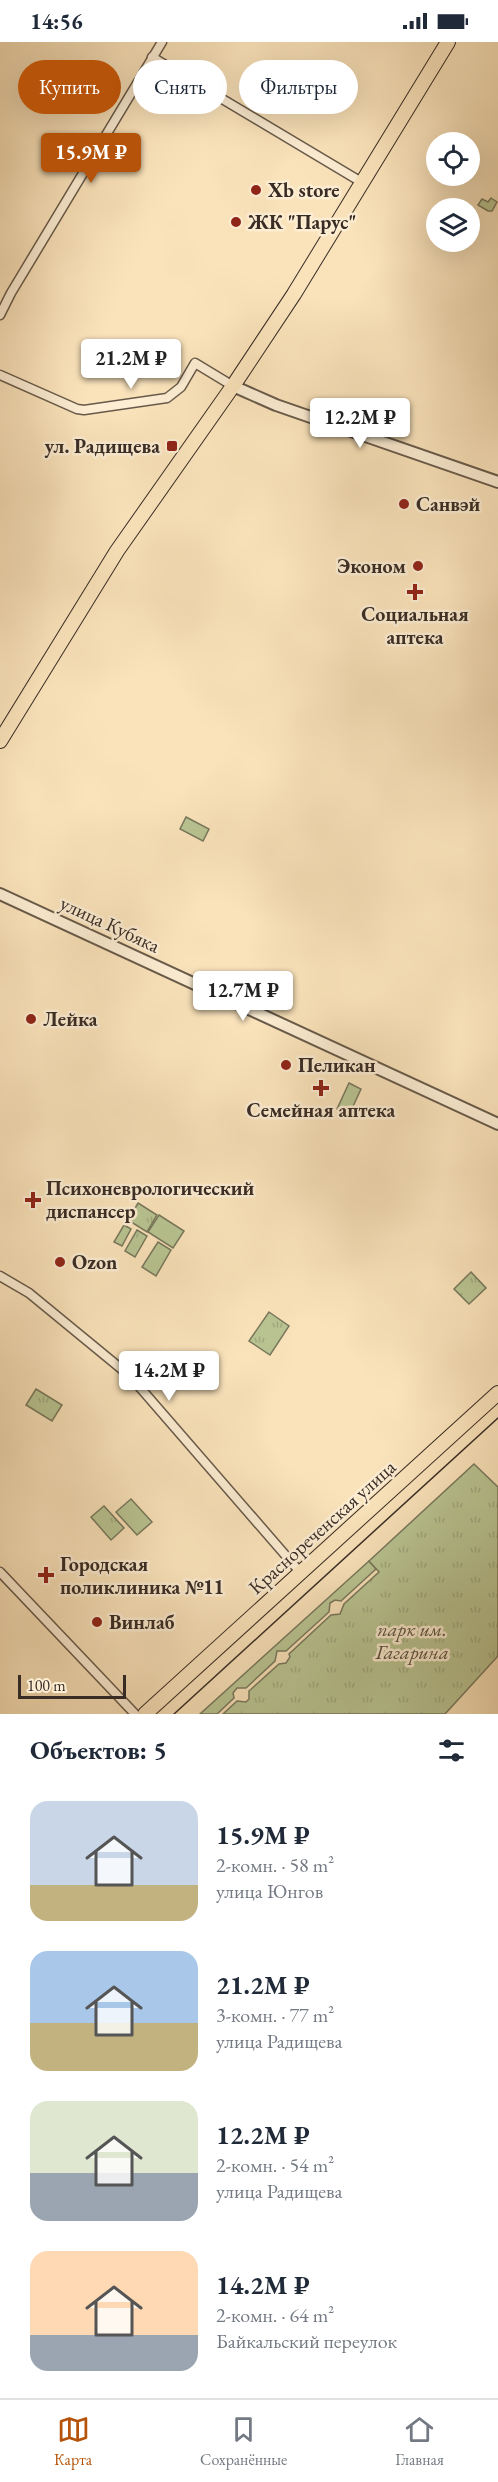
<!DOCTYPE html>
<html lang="ru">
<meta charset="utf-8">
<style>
:root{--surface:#fff;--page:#f6f6f7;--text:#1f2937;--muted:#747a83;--line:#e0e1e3;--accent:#b45309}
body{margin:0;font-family:"EB Garamond",serif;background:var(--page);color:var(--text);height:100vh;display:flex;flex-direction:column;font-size:22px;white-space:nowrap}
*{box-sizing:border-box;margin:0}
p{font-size:20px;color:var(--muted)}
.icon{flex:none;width:33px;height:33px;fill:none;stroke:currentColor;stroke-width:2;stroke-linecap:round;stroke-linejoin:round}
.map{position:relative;height:1672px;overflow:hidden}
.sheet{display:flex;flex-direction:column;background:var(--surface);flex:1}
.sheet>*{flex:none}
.top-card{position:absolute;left:18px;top:18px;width:462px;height:54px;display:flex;gap:12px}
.fabs{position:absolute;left:426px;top:90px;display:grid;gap:12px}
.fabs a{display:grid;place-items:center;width:54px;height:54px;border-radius:50%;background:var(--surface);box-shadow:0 6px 24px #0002;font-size:30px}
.scale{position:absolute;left:18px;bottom:15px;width:108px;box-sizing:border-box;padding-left:6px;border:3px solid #382c25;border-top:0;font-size:16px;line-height:21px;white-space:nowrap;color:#382c25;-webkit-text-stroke:4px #fcedd3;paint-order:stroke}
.price{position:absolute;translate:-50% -51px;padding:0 14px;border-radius:6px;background:#fff;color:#222;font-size:20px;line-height:39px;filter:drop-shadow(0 2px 3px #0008)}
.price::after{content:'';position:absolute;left:50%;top:36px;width:18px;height:14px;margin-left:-9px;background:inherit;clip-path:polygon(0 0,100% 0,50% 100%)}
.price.active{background:var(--accent);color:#fff}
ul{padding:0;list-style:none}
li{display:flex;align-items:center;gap:18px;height:150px;padding:0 30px}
li span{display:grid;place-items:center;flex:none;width:168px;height:120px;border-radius:18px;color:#555}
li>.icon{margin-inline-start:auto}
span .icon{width:72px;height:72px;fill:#fffc;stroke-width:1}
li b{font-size:26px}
h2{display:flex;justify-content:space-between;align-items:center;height:72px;padding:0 30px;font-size:26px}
.pill{padding:0 21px;border-radius:27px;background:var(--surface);box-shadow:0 6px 24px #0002;font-size:21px;line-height:54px}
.pill.active{background:var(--accent);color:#fff}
.status{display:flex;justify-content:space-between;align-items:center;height:42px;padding:0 30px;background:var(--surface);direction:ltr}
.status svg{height:16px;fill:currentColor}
.tab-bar{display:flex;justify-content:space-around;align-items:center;height:84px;border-top:2px solid var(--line);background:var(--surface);font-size:16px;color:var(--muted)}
.tab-bar a{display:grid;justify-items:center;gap:3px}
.tab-bar .active{color:var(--accent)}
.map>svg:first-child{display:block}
.grass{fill:#b9c593;stroke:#78785c;stroke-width:1.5}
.park{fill:url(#park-tufts);stroke:#78785c;stroke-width:1.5}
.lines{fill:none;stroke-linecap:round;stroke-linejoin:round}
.minor-casing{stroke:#685a4a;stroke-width:11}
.tertiary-casing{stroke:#685a4a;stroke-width:14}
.primary-casing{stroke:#382c25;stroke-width:16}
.minor{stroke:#fcedd3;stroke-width:8}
.tertiary{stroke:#fcedd3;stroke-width:10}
.primary{stroke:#fae3bb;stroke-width:14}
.tram{stroke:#382c25;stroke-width:1.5}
.poi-dot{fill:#8f2418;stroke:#fcedd3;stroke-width:2}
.labels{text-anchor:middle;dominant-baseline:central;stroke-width:5;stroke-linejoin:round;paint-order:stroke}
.poi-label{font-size:20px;font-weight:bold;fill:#382c25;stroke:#fcedd3;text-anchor:start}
.street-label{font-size:20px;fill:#382c25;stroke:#fcedd3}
.park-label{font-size:20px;font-style:italic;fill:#585240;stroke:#fcedd3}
</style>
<div class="status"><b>14:56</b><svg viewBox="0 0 49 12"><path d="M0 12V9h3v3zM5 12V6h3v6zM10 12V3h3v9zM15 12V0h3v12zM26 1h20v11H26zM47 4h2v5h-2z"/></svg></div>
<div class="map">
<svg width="498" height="1672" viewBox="0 0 498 1672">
<defs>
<pattern id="park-tufts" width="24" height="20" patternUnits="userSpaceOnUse" patternTransform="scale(1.5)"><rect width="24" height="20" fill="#b9c593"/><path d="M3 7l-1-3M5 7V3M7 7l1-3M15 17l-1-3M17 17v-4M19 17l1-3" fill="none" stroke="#a0a97f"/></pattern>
</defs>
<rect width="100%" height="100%" fill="#fae3bb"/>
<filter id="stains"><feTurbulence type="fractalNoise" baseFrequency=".00333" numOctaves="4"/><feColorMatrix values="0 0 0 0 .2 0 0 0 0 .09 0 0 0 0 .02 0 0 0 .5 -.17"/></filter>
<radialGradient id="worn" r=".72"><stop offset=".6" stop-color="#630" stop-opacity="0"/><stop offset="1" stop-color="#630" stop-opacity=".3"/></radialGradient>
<g class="grass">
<path d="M491,156L497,160L492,169H488L478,163L482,157L488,160Z"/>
<path d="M186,775L209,787L203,799L180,787Z"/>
<path d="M349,1041L361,1047L349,1073L337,1067Z"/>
<path d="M159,1173L184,1189L173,1206L148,1190Z"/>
<path d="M124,1183L131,1187L122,1204L114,1200Z"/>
<path d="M158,1200L171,1208L156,1234L142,1225Z"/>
<path d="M131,1457L152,1480L137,1493L116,1470Z"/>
<path d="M369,1519L376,1527L341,1559L335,1558L330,1561L329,1570L286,1609H277L275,1619L246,1646H237L233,1651L234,1656L217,1672H200Z"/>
</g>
<g class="park">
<path d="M138,1161L157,1173L147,1190L128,1178Z"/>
<path d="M137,1188L147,1194L135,1215L125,1209Z"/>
<path d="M471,1230L486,1246L469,1262L454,1247Z"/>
<path d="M269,1270L289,1284L270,1313L249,1299Z"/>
<path d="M36,1347L62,1363L52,1379L26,1363Z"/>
<path d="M474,1422L498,1445V1614L445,1672H223L237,1659L246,1660L249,1657V1649L279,1622L286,1621L290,1615L289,1612L331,1573L340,1572L344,1562L379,1530L369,1519Z"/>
<path d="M104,1464L124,1486L111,1498L91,1475Z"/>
</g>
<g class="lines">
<defs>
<g id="minor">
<path d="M152,15L363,141"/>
<path d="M0,273L11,251L162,0"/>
<path d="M0,333L77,367L84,368L167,356L181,345L195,321L233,344"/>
<path d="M0,1234L29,1251L130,1334L300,1530"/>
<path d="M0,1530L135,1672"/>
</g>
<g id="tertiary">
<path d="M233,344L276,363L498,440"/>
<path d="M0,852L498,1082"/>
</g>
<g id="primary">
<path d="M0,699L117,509L233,344L294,252L448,0"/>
<path d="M145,1672L498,1351"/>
</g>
</defs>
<use href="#minor" class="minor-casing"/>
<use href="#tertiary" class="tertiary-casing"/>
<use href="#primary" class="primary-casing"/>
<use href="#minor" class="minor"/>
<use href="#tertiary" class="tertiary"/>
<use href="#primary" class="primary"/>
<path class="tram" d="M174,1672L498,1376"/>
</g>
<g class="poi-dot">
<circle cx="256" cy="148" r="6"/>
<circle cx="236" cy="180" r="6"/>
<rect x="166" y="398" width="12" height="12" rx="3"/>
<circle cx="404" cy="462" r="6"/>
<circle cx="418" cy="524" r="6"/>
<path d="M412 541h6v6h6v6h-6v6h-6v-6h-6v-6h6z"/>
<circle cx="31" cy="977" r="6"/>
<circle cx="286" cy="1023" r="6"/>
<path d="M318 1037h6v6h6v6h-6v6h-6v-6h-6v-6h6z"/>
<path d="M30 1149h6v6h6v6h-6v6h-6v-6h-6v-6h6z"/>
<circle cx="60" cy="1220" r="6"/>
<path d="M43 1524h6v6h6v6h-6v6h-6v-6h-6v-6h6z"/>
<circle cx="97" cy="1580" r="6"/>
</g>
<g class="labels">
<g class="poi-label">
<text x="268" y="148">Xb store</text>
<text x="248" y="180">ЖК "Парус"</text>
<text x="160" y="404" text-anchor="end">ул. Радищева</text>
<text x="416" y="462">Санвэй</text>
<text x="406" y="524" text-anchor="end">Эконом</text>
<text x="415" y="572" text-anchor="middle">Социальная<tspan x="415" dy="23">аптека</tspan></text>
<text x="43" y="977">Лейка</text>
<text x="298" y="1023">Пеликан</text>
<text x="321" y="1068" text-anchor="middle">Семейная аптека</text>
<text x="46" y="1146">Психоневрологический<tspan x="46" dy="23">диспансер</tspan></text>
<text x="72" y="1220">Ozon</text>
<text x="60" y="1522">Городская<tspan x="60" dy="23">поликлиника №11</tspan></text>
<text x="109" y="1580">Винлаб</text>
</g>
<g class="street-label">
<text transform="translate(110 882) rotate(25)">улица Кубяка</text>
<text transform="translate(322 1485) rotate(-42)">Краснореченская улица</text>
</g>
<g class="park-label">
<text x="412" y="1587">парк им.<tspan x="412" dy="23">Гагарина</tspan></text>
</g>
</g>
<rect width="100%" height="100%" filter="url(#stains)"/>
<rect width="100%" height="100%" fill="url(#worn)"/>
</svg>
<div class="fabs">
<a><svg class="icon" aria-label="locate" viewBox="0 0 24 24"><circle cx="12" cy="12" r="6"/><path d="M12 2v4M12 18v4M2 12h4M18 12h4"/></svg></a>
<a><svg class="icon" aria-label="layers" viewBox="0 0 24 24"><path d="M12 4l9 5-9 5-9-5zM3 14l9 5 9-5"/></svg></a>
</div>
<div class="scale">100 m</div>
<b class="price active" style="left:91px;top:142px">15.9M ₽</b>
<b class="price" style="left:131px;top:348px">21.2M ₽</b>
<b class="price" style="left:360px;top:407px">12.2M ₽</b>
<b class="price" style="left:243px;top:980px">12.7M ₽</b>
<b class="price" style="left:169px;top:1360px">14.2M ₽</b>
<div class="top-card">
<a class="pill active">Купить</a>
<a class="pill">Снять</a>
<a class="pill">Фильтры</a>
</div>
</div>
<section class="sheet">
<h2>Объектов: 5<svg class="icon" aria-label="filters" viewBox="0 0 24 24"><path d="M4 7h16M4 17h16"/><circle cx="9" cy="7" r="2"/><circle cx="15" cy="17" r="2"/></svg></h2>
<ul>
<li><span style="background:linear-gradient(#c9d6e8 70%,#c2b280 0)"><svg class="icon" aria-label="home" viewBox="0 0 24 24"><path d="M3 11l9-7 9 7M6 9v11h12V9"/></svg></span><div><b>15.9M ₽</b><p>2-комн. · 58 m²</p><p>улица Юнгов</p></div></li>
<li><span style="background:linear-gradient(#a9c7e8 60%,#c2b280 0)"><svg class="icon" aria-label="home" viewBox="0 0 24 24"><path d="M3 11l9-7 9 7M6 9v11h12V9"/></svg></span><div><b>21.2M ₽</b><p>3-комн. · 77 m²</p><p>улица Радищева</p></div></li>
<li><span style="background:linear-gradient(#dfe7d0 60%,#9aa5b1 0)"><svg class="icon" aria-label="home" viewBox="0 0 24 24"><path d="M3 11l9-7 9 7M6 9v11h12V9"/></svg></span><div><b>12.2M ₽</b><p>2-комн. · 54 m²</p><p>улица Радищева</p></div></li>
<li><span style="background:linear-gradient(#ffd9b3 70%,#9aa5b1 0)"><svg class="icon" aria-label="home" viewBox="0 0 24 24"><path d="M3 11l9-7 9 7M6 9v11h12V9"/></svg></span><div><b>14.2M ₽</b><p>2-комн. · 64 m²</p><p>Байкальский переулок</p></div></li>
</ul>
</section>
<nav class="tab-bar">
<a class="active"><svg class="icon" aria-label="map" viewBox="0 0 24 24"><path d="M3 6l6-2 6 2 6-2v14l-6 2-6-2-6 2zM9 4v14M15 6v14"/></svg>Карта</a>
<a><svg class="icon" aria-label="saved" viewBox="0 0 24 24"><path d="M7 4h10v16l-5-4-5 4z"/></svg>Сохранённые</a>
<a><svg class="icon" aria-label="home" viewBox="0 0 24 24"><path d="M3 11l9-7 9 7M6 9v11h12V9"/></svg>Главная</a>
</nav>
